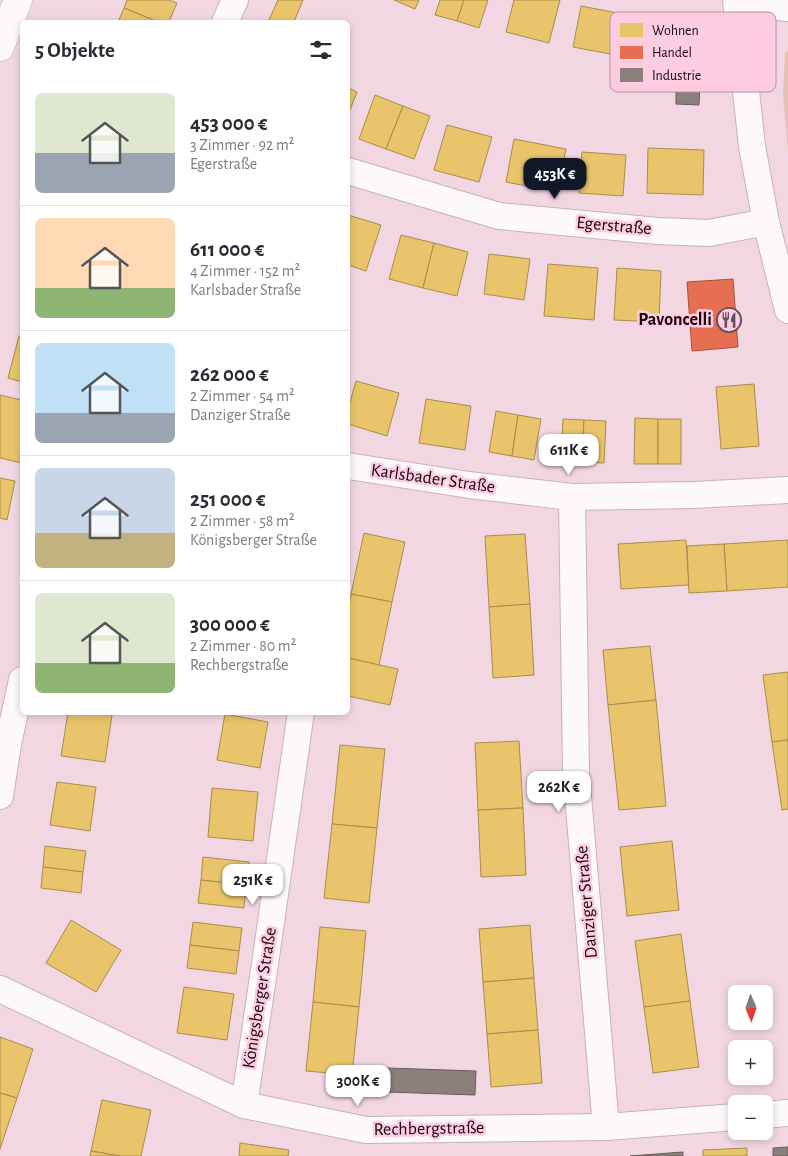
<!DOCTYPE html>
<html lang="de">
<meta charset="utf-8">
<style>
:root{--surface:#fff;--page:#f7f7f7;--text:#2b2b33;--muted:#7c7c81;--line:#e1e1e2;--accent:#111827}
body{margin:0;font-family:"Alegreya Sans",sans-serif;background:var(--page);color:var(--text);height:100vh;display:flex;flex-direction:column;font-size:19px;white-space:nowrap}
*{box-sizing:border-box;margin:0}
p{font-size:16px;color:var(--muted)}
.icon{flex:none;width:28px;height:28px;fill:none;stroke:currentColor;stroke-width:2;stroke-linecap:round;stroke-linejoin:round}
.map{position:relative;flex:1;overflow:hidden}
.side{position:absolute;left:20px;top:20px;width:330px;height:695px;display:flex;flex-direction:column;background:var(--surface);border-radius:8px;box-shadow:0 2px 8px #0003}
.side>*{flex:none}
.needle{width:32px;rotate:178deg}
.buttons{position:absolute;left:728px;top:985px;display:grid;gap:10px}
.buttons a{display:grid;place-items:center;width:45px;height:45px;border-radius:8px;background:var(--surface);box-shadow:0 2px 8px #0003;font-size:25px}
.price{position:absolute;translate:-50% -42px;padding:0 11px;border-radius:10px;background:#fff;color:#222;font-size:16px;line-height:32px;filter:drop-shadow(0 1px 2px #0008)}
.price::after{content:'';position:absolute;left:50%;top:30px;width:15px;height:11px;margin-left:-8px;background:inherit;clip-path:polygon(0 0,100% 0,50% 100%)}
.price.on{background:var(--accent);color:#fff}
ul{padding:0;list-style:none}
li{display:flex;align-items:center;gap:15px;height:125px;padding:0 15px}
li+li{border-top:1px solid var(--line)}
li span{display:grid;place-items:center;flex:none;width:140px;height:100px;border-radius:8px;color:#555}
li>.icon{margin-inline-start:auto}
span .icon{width:60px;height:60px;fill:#fffc;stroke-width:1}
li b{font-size:21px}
h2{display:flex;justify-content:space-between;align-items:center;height:60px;padding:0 15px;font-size:21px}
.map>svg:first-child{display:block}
.green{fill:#e4bfb6}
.homes{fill:#e9c46a;stroke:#aa8b4e}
.shops{fill:#e76f51;stroke:#a94f3d}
.industry{fill:#8a817c;stroke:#685c5b}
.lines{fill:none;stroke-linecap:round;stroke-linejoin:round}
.minor-casing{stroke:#c8b1bb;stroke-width:28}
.trunk-casing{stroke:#c8b1bb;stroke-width:29}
.minor{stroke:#fdf9fb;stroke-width:26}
.trunk{stroke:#fdf9fb;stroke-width:28}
.labels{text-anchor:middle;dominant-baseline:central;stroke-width:5;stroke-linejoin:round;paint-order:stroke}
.street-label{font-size:18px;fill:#17050d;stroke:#fdcce1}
.poi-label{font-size:18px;font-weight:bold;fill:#17050d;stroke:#fdcce1;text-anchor:end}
.key{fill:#fdcce1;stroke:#b890a1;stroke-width:1}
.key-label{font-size:14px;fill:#17050d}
</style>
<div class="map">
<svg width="788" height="1156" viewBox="0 0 788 1156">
<rect width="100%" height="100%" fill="#f2d7e2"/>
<path class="green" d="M788,51V150L783,94L785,53Z"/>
<g class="homes">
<path d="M127,0H169L177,3L169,22H158L124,8Z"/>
<path d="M278,0H303L294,22H268Z"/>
<path d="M394,0H419L415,9Z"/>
<path d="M440,0H464L457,21L435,15Z"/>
<path d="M464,0H488L479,28L457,21Z"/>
<path d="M514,0H560L549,43L506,32Z"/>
<path d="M581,6L623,14L615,55L573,47Z"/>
<path d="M124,8L158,22H118Z"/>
<path d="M348,88L357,92L348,115Z"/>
<path d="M375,95L403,106L386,149L359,139Z"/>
<path d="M403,106L430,116L414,159L386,149Z"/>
<path d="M447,125L492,137L479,182L434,170Z"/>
<path d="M514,139L566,149L558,192L506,182Z"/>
<path d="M648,148L704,150L703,195L647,193Z"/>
<path d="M582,152L626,155L623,196L579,193Z"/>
<path d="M348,215L381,225L366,271L348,265Z"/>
<path d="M401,235L434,243L423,288L389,279Z"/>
<path d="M434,243L468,252L457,296L423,288Z"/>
<path d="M489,254L530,259L524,300L484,294Z"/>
<path d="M548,264L598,268L594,320L544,316Z"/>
<path d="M617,268L661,271L659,322L614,320Z"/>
<path d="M19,336L22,337V382L8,378Z"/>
<path d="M356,381L399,393L387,436L348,424V409Z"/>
<path d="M754,384L759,446L721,449L716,387Z"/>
<path d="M0,395L22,400V463L0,458Z"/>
<path d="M426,399L471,406L465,450L419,443Z"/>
<path d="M496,411L518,415L512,456L489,452Z"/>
<path d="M518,415L541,419L534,460L512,456Z"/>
<path d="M635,418L658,419V464H634Z"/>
<path d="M563,419L584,420L582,462L561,461Z"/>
<rect x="658" y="419" width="23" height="45"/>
<path d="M584,420L606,421L604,463L582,462Z"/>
<path d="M0,478L15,481L7,520L0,518Z"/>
<path d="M364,533L405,542L392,602L351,594Z"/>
<path d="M525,534L530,604L489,607L485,536Z"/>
<path d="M686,540L689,585L621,589L618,544Z"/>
<path d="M788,540V587L727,591L724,544Z"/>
<path d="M724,544L727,591L689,593L687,546Z"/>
<path d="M351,594L392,602L379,665L348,658V612Z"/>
<path d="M530,604L534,675L493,678L489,607Z"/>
<path d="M650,646L656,700L608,705L603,650Z"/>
<path d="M348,658L398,669L390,705L348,696Z"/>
<path d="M788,672V740L772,742L763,675Z"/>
<path d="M656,700L666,806L619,810L608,705Z"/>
<path d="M68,712H94L112,715L105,762L61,756Z"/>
<path d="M225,714L268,722L260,768L217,760Z"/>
<path d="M788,740V809L782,810L772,742Z"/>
<path d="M519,741L523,808L478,810L475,743Z"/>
<path d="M340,745L385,749L377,828L332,824Z"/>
<path d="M57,782L96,787L90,831L50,825Z"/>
<path d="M212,788L258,792L253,841L208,837Z"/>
<path d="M523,808L526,875L481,877L478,810Z"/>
<path d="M332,824L377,828L369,903L324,898Z"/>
<path d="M672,841L679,910L627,916L620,847Z"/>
<path d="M45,846L86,851L83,872L43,867Z"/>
<path d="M203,857L249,862L246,885L201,880Z"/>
<path d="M43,867L83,872L81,893L41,888Z"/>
<path d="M201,880L246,885L244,908L198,903Z"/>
<path d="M71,920L121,950L96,992L46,963Z"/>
<path d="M193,922L242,928L239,951L190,945Z"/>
<path d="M530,925L534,978L483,982L479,929Z"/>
<path d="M320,927L366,931L359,1007L313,1002Z"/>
<path d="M681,934L690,1001L644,1007L635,941Z"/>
<path d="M190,945L239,951L236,974L187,968Z"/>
<path d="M534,978L538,1030L487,1034L483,982Z"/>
<path d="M184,987L234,994L227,1040L177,1033Z"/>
<path d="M690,1001L699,1067L653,1073L644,1007Z"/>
<path d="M313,1002L359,1007L352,1075L306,1071Z"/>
<path d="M538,1030L542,1083L491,1087L487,1034Z"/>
<path d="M0,1037L33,1049L17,1098L0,1093Z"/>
<path d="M0,1093L17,1098L0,1149Z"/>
<path d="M102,1100L151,1110L141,1156H120L91,1151Z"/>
<path d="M240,1143L289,1150L288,1156H239Z"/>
<path d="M747,1148V1156H703V1150Z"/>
<path d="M91,1151L120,1156H90Z"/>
</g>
<path class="shops" d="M733,279L738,347L692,351L687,282Z"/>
<g class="industry">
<path d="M676,82L700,83L699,105L676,104Z"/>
<path d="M359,1067L476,1071L475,1095L358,1091Z"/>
<path d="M788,1147V1156H773V1148Z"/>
<path d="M683,1152V1156H630Z"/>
</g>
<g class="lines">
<defs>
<g id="minor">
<path d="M736,0L752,146L766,222L788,310"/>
<path d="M737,9L770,6L788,8"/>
<path d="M225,22L235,0"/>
<path d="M348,171L499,216L658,231L709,233L766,222"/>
<path d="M348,466L469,485L572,497L694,495L788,490"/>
<path d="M572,497L576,772L606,1127"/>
<path d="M0,796L8,744L22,680"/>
<path d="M0,989L244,1105L366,1130L606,1127L736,1117"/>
<path d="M244,1105L266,957L301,712"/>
<path d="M764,1115L788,1113"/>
</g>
<path id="trunk" d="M0,47L18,0"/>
</defs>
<use href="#minor" class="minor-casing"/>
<use href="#trunk" class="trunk-casing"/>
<use href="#minor" class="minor"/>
<use href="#trunk" class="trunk"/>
</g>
<defs>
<symbol id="restaurant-ring" viewBox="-11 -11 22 22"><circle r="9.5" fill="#fdcce1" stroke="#644e58" stroke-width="1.5"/><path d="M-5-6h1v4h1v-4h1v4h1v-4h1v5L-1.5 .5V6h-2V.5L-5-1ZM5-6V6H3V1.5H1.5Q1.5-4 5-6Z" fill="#644e58"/></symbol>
</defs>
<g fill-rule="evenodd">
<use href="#restaurant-ring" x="715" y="306" width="28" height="28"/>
</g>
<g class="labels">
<g class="street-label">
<text transform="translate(614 226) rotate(5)">Egerstraße</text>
<text transform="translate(433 479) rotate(8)">Karlsbader Straße</text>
<text transform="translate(587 902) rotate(-95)">Danziger Straße</text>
<text transform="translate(260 998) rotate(-81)">Königsberger Straße</text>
<text transform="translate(429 1129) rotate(-1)">Rechbergstraße</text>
</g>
<g class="poi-label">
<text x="712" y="320">Pavoncelli</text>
</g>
</g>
<rect x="610" y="12" width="166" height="80" rx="8" class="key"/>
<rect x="620" y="23" width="23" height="14" fill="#e9c46a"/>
<rect x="620" y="46" width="23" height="13" fill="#e76f51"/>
<rect x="620" y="68" width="23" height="14" fill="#8a817c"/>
<g class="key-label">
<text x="652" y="35">Wohnen</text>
<text x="652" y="57">Handel</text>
<text x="652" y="80">Industrie</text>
</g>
</svg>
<div class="buttons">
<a><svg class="needle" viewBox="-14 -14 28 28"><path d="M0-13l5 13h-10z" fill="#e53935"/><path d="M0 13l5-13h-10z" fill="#7c7c81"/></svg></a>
<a>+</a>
<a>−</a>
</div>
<b class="price on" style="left:555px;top:200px">453K €</b>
<b class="price" style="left:569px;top:476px">611K €</b>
<b class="price" style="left:559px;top:813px">262K €</b>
<b class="price" style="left:253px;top:906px">251K €</b>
<b class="price" style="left:358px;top:1107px">300K €</b>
<section class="side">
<h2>5 Objekte<svg class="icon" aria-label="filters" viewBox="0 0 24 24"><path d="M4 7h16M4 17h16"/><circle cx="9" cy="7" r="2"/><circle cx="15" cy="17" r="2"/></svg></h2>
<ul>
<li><span style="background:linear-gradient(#dfe7d0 60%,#9aa5b1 0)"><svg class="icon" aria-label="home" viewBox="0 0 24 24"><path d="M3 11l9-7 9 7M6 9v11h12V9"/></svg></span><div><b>453 000 €</b><p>3 Zimmer · 92 m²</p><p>Egerstraße</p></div></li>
<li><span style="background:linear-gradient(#ffd9b3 70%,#8fb573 0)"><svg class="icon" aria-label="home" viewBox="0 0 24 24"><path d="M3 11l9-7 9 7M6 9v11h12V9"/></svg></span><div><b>611 000 €</b><p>4 Zimmer · 152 m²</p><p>Karlsbader Straße</p></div></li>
<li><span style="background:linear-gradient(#bfe0f5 70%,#9aa5b1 0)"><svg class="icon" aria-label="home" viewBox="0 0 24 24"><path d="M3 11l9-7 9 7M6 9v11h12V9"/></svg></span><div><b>262 000 €</b><p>2 Zimmer · 54 m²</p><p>Danziger Straße</p></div></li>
<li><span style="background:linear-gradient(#c9d6e8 65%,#c2b280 0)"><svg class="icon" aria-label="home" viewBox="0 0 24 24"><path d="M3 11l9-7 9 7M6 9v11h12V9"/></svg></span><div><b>251 000 €</b><p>2 Zimmer · 58 m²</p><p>Königsberger Straße</p></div></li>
<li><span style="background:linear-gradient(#dfe7d0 70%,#8fb573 0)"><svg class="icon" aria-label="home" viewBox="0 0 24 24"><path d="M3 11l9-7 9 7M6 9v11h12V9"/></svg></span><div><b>300 000 €</b><p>2 Zimmer · 80 m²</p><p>Rechbergstraße</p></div></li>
</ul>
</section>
</div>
